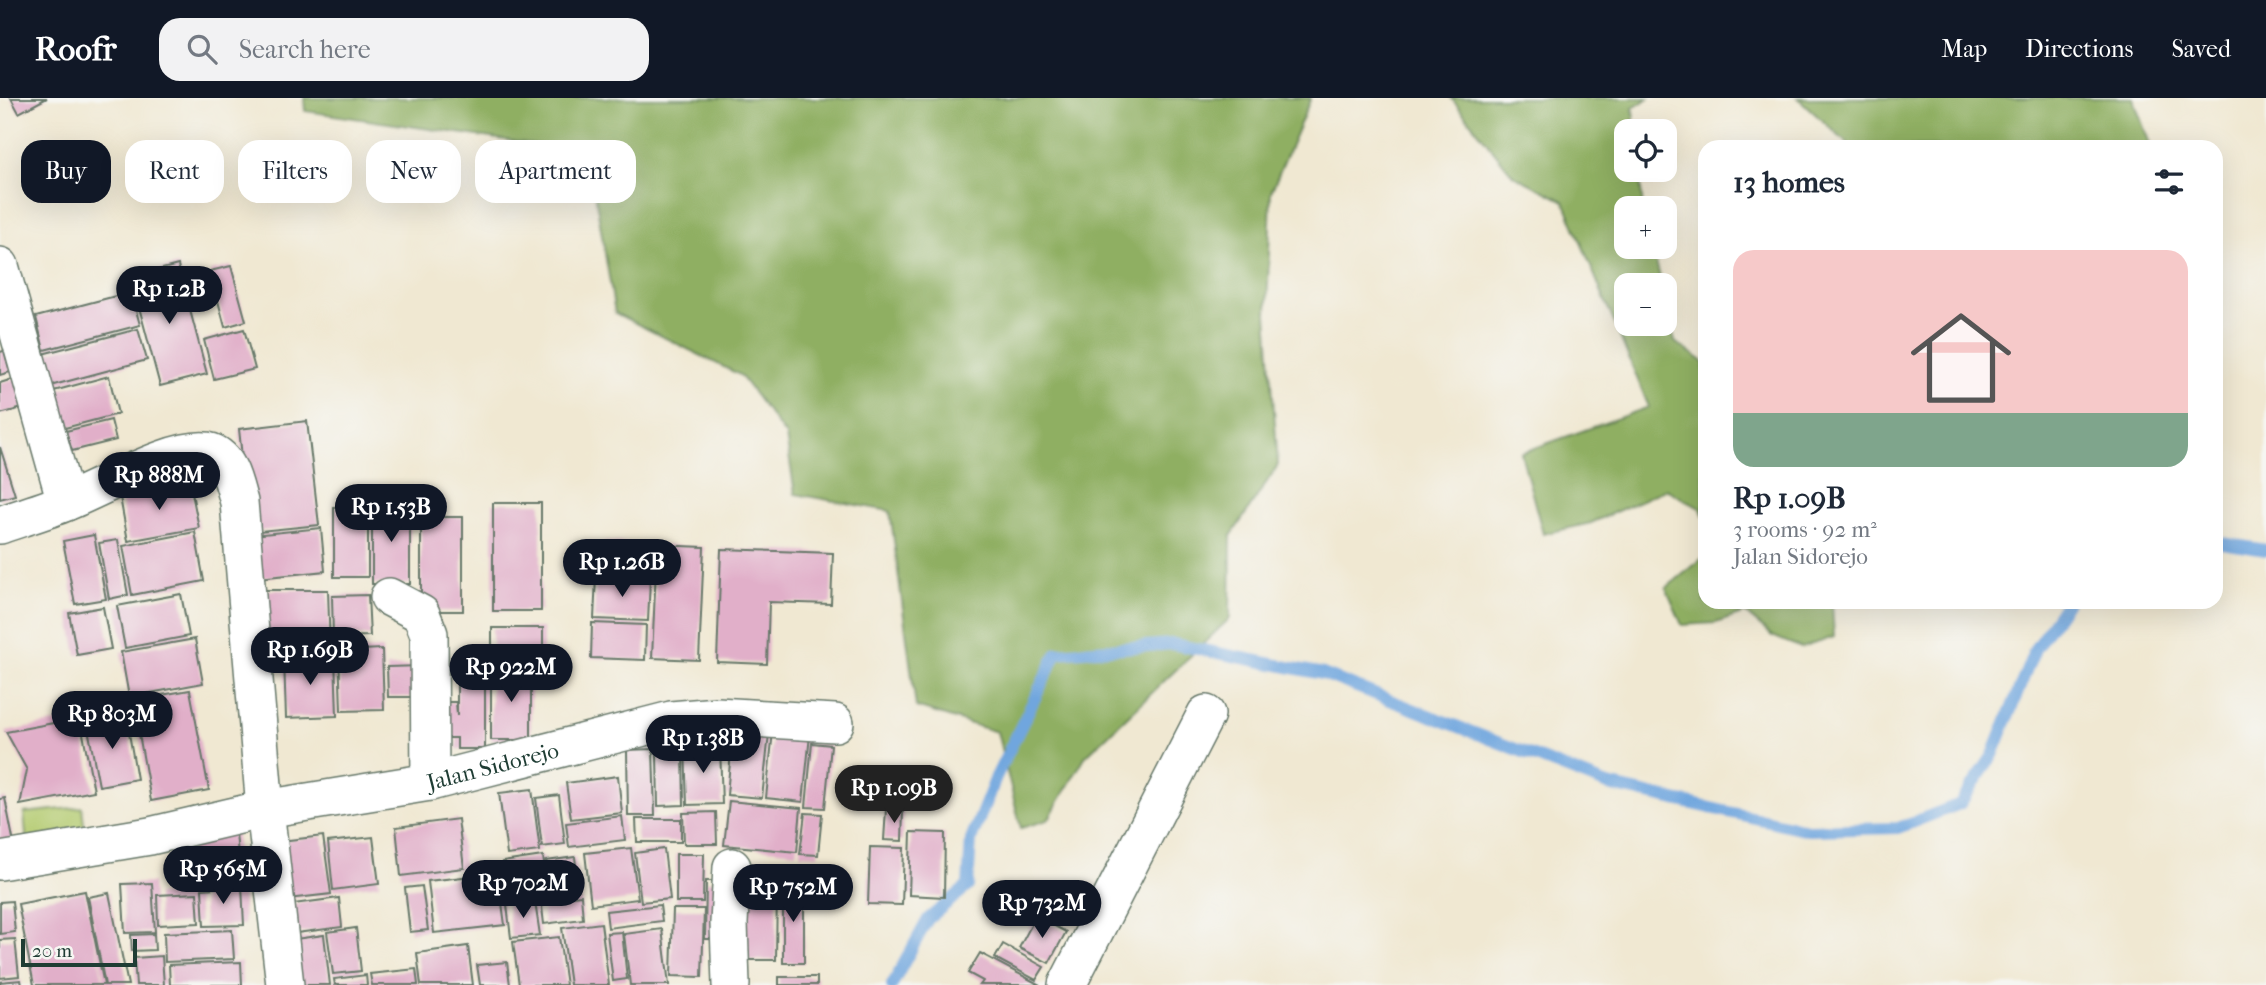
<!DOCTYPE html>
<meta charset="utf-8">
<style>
:root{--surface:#fff;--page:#f2f2f3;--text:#1f2937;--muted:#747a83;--accent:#111827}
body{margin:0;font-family:"IM FELL French Canon",serif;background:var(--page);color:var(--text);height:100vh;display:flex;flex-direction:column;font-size:26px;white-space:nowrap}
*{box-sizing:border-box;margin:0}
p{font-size:23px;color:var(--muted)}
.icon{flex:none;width:38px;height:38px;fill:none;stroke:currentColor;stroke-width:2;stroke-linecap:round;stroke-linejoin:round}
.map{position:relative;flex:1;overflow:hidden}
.sheet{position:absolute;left:1698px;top:42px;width:525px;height:469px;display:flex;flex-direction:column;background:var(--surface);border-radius:21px;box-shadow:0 7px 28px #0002}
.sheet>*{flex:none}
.top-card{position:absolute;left:21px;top:42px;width:665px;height:63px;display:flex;gap:14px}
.controls{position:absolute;left:1614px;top:21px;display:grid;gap:14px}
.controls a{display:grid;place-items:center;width:63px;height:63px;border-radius:14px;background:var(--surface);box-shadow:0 7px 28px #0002;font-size:35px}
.scale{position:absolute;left:21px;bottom:18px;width:116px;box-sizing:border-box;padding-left:7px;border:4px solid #1f3d34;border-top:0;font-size:19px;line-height:24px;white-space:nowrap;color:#1f3d34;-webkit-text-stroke:5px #f6f6f2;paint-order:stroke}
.price{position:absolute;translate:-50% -60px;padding:0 16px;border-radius:24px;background:var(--accent);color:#fff;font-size:23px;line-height:46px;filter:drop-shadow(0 2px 4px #0008)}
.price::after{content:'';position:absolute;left:50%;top:42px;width:21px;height:16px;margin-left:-10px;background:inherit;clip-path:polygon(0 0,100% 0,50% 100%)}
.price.on{background:#222;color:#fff}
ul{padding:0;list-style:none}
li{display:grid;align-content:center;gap:14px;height:371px;padding:0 35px}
li span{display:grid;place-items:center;height:217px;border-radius:21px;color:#555}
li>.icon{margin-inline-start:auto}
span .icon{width:126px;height:126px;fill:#fffc;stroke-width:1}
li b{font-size:30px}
h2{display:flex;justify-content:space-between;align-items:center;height:84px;padding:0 35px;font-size:30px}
.pill{padding:0 24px;border-radius:21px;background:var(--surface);box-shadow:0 7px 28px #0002;font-size:24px;line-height:63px}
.pill.on{background:var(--accent);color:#fff}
header{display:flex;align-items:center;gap:42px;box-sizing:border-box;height:98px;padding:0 35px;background:var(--accent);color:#fff}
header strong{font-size:33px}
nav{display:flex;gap:38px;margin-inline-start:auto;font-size:24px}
.search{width:490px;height:63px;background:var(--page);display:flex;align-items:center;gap:18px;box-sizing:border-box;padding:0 24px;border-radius:21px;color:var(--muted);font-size:26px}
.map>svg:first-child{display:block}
.green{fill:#b4cb70;stroke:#6a8452;stroke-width:2}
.forest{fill:#8faf62;stroke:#57764b;stroke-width:2}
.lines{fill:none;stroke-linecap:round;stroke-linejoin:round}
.stream{stroke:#70a6de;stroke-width:12}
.building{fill:#e1afc9}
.minor-casing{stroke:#68796b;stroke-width:40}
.minor{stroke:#fff;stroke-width:37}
.labels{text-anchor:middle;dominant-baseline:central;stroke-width:7;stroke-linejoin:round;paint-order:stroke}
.street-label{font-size:23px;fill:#1f3d34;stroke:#f6f6f2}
</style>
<header>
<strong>Roofr</strong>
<div class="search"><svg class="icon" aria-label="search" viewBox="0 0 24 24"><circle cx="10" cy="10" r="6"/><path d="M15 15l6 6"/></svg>Search here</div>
<nav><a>Map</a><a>Directions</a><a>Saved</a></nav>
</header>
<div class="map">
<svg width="2266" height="887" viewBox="0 0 2266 887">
<rect width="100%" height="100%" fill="#f6f6f2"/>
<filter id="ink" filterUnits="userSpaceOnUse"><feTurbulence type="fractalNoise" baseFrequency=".0143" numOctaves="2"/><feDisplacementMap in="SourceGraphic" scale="14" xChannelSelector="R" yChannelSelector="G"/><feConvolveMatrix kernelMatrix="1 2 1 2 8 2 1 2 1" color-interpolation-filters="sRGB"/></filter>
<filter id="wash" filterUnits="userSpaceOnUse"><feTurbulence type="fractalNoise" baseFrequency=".00686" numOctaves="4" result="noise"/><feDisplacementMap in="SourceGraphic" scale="28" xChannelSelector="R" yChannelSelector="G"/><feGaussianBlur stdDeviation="1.57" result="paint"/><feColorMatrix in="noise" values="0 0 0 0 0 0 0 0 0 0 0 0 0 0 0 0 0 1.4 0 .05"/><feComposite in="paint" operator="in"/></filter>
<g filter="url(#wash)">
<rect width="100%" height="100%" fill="#f0e8d2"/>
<path class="green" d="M82,709L86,742L27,748L24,715Z"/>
<g class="forest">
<path d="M304,0H1311L1271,94L1267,216L1278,367L1231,438L1230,520L1085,659L1048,722L1021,730L997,634L916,609L890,413L795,396L786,338L740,277L615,215L588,54L305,13Z"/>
<path d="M1649,0L1633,10L1635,33H1626V72H1639L1643,110H1626V149H1652L1662,187H1626V226H1664V198L1675,244L1704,264V419L1701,411L1666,391L1591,425L1543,436L1521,355L1649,309L1564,103L1513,77L1451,0Z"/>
<path d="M1798,0H2133L2151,49H1851Z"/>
<path d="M1704,459V504H1832L1834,539L1801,550L1772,538L1745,515L1716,525L1682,527L1666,490Z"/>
</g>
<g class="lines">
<g class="stream">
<path d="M2216,444L2266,452"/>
<path d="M892,887L928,821L968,788L971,742L996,679L1057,555L1173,546L1323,576L1608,687L1808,732L1898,730L1960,706L1993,657L2035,551L2067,504"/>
</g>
</g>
<g id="blocks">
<g class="building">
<path d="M11,0H47L19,15Z"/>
<path d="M178,167L207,276L160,288L131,179Z"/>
<path d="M231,168L246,223L225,229L210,173Z"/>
<path d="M131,194L140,227L44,252L36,219Z"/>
<path d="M138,231L147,262L50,288L42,256Z"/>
<path d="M244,231L255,271L214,281L204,242Z"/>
<path d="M21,248L27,269L0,277V254Z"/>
<path d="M22,278L30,308L0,316V285Z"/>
<path d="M109,278L118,316L61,331L50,294Z"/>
<path d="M111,322L116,342L72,353L66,333Z"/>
<path d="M307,323L319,427L250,434L239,331Z"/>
<path d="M0,349L15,397L0,401Z"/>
<path d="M190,385L199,430L128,443L120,399Z"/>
<rect x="493" y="405" width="48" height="108"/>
<rect x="372" y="406" width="38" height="80"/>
<rect x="334" y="409" width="34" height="70"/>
<rect x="421" y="419" width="42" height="94"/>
<path d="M321,430L325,473L249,481L244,438Z"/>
<path d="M195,434L204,483L132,497L123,448Z"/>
<path d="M94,437L106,501L75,506L63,443Z"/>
<path d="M118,442L128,497L109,501L99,445Z"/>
<path d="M602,444L652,446L651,478L601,476Z"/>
<path d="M657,447L704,449L699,562L652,560Z"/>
<path d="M721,451L833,455L831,506L769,504L767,566L717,564Z"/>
<path d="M596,479L650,481L648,523L594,521Z"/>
<path d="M249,492H328L330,552L255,557Z"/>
<path d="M181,496L189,538L125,550L117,508Z"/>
<path d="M368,497L370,538L333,539L332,498Z"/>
<path d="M103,509L111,551L77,557L69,515Z"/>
<path d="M592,525L646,527L645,562L591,560Z"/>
<rect x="492" y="530" width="51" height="36"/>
<path d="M195,541L203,585L129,599L121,554Z"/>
<path d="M382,551L384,612L341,613L339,553Z"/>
<path d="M335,559L337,618L286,620L284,560Z"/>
<path d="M422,568V599H388L387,569Z"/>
<rect x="491" y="571" width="40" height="71"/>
<path d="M457,581H485V651H457V640H432V604H456L457,618Z"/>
<path d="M190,592L209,692L151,703L133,602Z"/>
<path d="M126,618L137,681L99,688L87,625Z"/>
<path d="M80,620L94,693L20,707L27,672L6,634Z"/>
<path d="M733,632L769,636L762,700L727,697Z"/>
<path d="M773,633L810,637L803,704L766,700Z"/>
<path d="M812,645L831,647L825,710L806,709Z"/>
<path d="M685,648H720L722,706L687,707Z"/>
<path d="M653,651L655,718H628L627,652Z"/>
<path d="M657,655H683L684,707L658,708Z"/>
<path d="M618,678L622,715L571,721L566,685Z"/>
<path d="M871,683L907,684L906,705L870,704Z"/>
<path d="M532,691L540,753L507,757L499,695Z"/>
<path d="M559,697L565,746L542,749L536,700Z"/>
<path d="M5,700L15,751L0,754V701Z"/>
<path d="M729,703L801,710L797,754L724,747Z"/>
<path d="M886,711L903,712L902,743L884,742Z"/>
<path d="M716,714L717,746H684L683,715Z"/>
<path d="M805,715L822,716L818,757L800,756Z"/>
<path d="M622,718L625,742L569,749L566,725Z"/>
<path d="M458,721L464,770L401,778L396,729Z"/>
<path d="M636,721H681V744H637Z"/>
<path d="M236,734L238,758L192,760L190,736Z"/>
<path d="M911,734L945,735L944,799L909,797Z"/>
<path d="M323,738L331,796L279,802L272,744Z"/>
<path d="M373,739L379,786L333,792L328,744Z"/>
<path d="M870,749L904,750L902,807L868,806Z"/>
<path d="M631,750L638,801L591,807L585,755Z"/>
<path d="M664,751L670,801L641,804L635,755Z"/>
<path d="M676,756H704L703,804H676Z"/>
<path d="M543,758L548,796L507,801L502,764Z"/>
<path d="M246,759L247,785L194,788L193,762Z"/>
<path d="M575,759L579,792L550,796L546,763Z"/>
<path d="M498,775L505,827L434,835L428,783Z"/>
<path d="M706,783H721V841H705Z"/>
<path d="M152,785L155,834L125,835L122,786Z"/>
<path d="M783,787L804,788V865H783Z"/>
<path d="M242,788L244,827L204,828L202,791Z"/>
<path d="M422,788L428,832L410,834L405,790Z"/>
<path d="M740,790H777L776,862H740Z"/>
<path d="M85,793L104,887H34L18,806Z"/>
<path d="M109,795L128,887H105L88,799Z"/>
<path d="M197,795L199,825L158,827L157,797Z"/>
<path d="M581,797L583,821L544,826L541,801Z"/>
<path d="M339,800L342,829L281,837L278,808Z"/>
<path d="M12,803L15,834L0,836V804Z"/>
<path d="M535,804L540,837L511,840L507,807Z"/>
<path d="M660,807L662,823L608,830L606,813Z"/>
<path d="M673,811H704L702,879L671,878Z"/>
<path d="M1036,818L1066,834L1049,865L1019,850Z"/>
<path d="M601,825L609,887H570L562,830Z"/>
<path d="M356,830L361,873L333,876L327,834Z"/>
<path d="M662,831L669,887H630L624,836Z"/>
<path d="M232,832L234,861L165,864L164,835Z"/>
<path d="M622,834L627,881L613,883L607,835Z"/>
<path d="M154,836L155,852L132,853L131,837Z"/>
<path d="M324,837L330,887H286L281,843Z"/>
<path d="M559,839L566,887H519L513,844Z"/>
<path d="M15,841L19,878L0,880V842Z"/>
<path d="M1003,846L1044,869L1036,882L995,860Z"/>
<path d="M468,848L473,887H421L417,855Z"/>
<path d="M980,855L1040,887H980L983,883L968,875Z"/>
<path d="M162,858L164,887H136L134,860Z"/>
<path d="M241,864L242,887H170L169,867Z"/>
<path d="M507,864L510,887H480L477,867Z"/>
<path d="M416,871L418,887H372L370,876Z"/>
<path d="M366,877L367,887H335L334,881Z"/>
<rect x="779" y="879" width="38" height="8"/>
<path d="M21,882L22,887H0V884Z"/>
</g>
</g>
</g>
<g filter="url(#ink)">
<use href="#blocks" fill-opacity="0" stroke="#68796b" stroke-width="2"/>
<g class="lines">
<defs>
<g id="minor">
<path d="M0,168L66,404"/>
<path d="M0,427C22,419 45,413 66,404C98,392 181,344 211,354C230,361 234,387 239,404L265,711L285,887"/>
<path d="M389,499L421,516L429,536L430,684"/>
<path id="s1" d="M0,763L150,738L265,711L430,684L671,622L717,618L835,625"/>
<path d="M731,887L729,825L732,769"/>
<path d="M1067,887L1206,616"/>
</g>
</defs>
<use href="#minor" class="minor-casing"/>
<use href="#minor" class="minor"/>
</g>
</g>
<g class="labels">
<g class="street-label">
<text stroke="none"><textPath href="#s1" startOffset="502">Jalan Sidorejo</textPath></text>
</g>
</g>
</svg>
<div class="controls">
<a><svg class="icon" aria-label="locate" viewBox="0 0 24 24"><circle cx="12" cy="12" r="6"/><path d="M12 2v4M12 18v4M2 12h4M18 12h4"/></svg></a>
<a>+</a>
<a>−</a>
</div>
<div class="scale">20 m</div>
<b class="price" style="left:169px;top:228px">Rp 1.2B</b>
<b class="price" style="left:159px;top:414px">Rp 888M</b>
<b class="price" style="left:391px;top:446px">Rp 1.53B</b>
<b class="price" style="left:622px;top:501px">Rp 1.26B</b>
<b class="price" style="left:310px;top:589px">Rp 1.69B</b>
<b class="price" style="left:511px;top:606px">Rp 922M</b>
<b class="price" style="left:112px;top:653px">Rp 803M</b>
<b class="price" style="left:703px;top:677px">Rp 1.38B</b>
<b class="price on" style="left:894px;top:727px">Rp 1.09B</b>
<b class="price" style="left:223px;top:808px">Rp 565M</b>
<b class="price" style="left:523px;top:822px">Rp 702M</b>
<b class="price" style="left:793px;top:826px">Rp 752M</b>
<b class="price" style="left:1042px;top:842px">Rp 732M</b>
<div class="top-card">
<a class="pill on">Buy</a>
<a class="pill">Rent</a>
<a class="pill">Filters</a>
<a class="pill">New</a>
<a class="pill">Apartment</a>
</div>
<section class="sheet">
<h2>13 homes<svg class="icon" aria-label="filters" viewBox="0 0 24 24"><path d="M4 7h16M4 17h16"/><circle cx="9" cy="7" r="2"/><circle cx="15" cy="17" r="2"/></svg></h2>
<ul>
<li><span style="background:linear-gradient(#f6c9c9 75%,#7fa58c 0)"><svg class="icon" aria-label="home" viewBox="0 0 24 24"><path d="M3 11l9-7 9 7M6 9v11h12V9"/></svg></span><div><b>Rp 1.09B</b><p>3 rooms · 92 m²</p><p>Jalan Sidorejo</p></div></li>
</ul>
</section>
</div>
